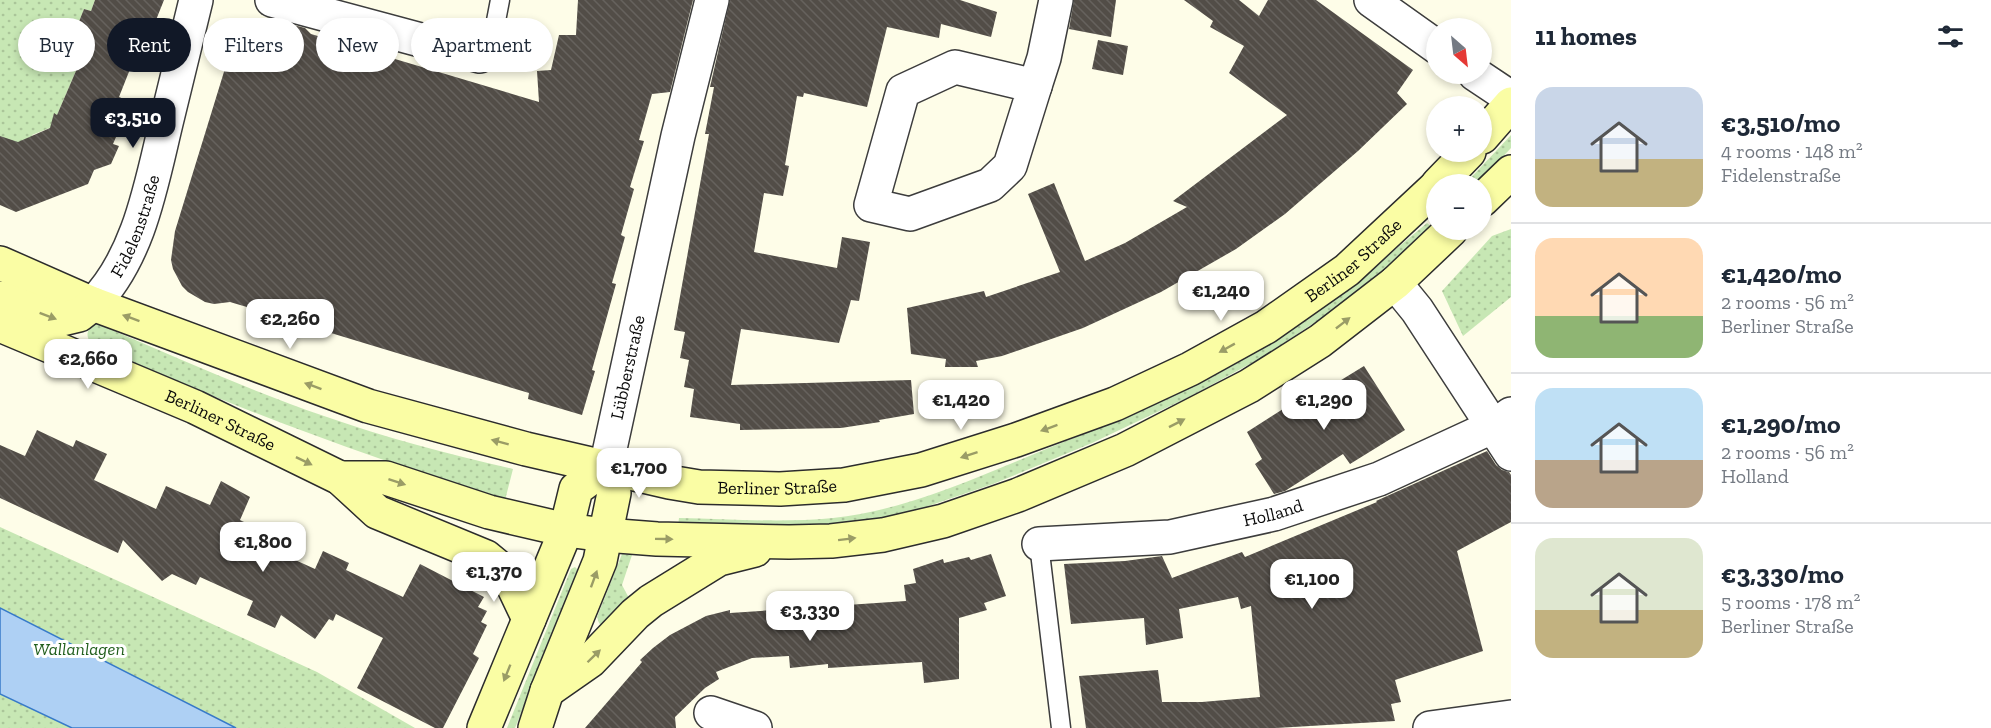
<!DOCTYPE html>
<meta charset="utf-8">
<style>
:root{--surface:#fff;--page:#f6f6f7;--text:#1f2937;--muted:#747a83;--line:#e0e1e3;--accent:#111827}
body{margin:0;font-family:"Zilla Slab",serif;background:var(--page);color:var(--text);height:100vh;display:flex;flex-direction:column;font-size:22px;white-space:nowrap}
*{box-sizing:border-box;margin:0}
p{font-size:20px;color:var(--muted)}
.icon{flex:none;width:33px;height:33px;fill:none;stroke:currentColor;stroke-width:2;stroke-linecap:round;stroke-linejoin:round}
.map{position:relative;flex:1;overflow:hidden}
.side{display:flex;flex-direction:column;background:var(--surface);width:480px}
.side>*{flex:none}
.top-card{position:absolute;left:18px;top:18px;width:570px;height:54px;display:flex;gap:12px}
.needle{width:39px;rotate:152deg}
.buttons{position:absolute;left:1426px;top:18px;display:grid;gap:12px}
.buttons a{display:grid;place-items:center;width:66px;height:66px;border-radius:50%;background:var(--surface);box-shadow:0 3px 9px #0003;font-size:30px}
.price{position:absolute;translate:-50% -51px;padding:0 14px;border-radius:12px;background:#fff;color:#222;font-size:20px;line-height:39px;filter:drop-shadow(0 2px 3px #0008)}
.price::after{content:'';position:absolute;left:50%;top:36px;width:18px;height:14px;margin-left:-9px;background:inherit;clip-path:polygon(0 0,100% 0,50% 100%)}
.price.active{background:var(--accent);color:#fff}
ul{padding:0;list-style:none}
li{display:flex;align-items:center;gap:18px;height:150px;padding:0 24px}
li+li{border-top:2px solid var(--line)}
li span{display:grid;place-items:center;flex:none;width:168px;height:120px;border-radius:18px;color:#555}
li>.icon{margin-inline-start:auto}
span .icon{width:72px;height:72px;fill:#fffc;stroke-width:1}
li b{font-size:26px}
h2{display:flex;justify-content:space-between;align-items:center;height:72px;padding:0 24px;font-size:26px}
.chip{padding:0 21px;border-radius:27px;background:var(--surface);box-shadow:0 3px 9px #0003;font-size:21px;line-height:54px}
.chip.active{background:var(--accent);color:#fff}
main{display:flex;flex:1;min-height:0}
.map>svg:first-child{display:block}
.grass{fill:url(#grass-dots)}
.water{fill:#aed0f4;stroke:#377ac9;stroke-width:1.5}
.building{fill:url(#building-back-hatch)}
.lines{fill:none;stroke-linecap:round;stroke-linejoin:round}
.lane-casing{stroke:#3d3d3d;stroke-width:21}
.street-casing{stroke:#3d3d3d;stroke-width:36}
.secondary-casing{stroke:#2c2c2c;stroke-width:36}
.lane{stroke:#fff;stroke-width:18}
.street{stroke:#fff;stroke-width:33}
.secondary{stroke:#fafda4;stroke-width:33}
.oneway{fill:#9a9c66}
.labels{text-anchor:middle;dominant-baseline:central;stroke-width:6;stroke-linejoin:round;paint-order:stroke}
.street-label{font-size:18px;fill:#0a0a0a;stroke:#fff}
.park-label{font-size:18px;font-style:italic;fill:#225f1d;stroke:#fff}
</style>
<main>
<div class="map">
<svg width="1511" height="728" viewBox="0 0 1511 728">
<defs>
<pattern id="grass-dots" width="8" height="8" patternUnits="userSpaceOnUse" patternTransform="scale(1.5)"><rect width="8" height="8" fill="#c7e7b4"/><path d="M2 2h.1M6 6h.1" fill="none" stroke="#aac599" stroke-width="1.8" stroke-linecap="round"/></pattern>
<pattern id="building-back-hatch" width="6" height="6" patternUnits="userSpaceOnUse" patternTransform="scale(1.5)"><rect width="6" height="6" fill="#524d47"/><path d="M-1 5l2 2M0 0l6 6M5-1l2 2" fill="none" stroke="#66625d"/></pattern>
</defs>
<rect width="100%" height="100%" fill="#fefde8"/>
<g class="grass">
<path d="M0,0H95L91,11L84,9L76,29L74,28L69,51L82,57L57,115L54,114L52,127L32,135L33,138L8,148L0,136Z"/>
<path d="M1511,135V148L1477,184H1465Z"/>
<path d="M1427,223L1434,229L1329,313L1261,358L1189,397L1092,443L993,484L905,514L834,526H678L679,518C730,519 782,523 833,518C900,511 964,483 1027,457C1104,425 1186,396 1257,351C1318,313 1373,269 1427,223Z"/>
<path d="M1511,229V297L1463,336L1442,291L1492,236Z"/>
<path d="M95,324L100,325C174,356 248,390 324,416C386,438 449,454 513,469L505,500C364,456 225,405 91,343C85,335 87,329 95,324Z"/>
<path d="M0,527L317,672L415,728H0Z"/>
<path d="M622,554L632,555L622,585L630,600L602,626L599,623L597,617Z"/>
<path d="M575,567L579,571L515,728H507L571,569Z"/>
</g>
<path class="water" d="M0,608L236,728H72L0,694Z"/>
<g class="building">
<path d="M95,0H164L150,35L154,37L146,56L134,59L119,97L131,102L113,144L119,146L111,164L94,170L88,184L16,212L0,205V136L18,142L50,128L54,113L57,115L82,57L68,51L74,28L76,29L84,9L91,11Z"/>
<path d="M578,0H693L670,92L652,94L639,140L644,141L630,187L634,189L621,235L625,237L612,283L616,284L592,370L595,371L582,415L528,399L529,393L321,330L309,336L276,326L274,315L230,302L214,304L205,302L188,292L182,286L173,269L171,260L175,231L227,62L234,44L246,30L262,20L270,19L305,28L311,34L539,102L537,71L551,70L559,35H576Z"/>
<path d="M730,0H960L997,12L991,37L941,24L939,38L887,27L867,107L804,93L803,97L797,96L785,165L789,166L783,196L764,193L754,252L837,268L842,237L870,242L859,301L851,300L839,343L741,329L731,385L911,380L914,414L879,420L880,422L841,428L740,430V424L690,417L694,389L684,387L689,360L680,358L685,332L674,330L709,134H705L714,87H710Z"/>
<path d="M1074,0H1116L1111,37L1069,29Z"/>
<path d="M1184,0H1239L1259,16L1268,0H1316L1413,70L1397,93L1407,104L1358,151L1285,214L1236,249L1161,292L1083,328L1002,356L976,361L978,367H945L946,359L911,354L907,308L984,291L986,297L1060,272L1028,194L1054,183L1085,261L1125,243L1187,207L1173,201L1287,115L1229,73L1244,46L1210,27L1213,21Z"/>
<path d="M1098,40L1128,46L1123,75L1092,69Z"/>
<path d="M1364,366L1405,430L1350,464L1343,454L1285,491L1274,494L1255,464L1262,459L1247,432L1291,404L1294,409Z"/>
<path d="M37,430L73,447L76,440L107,454L94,480L156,509L166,486L210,505L221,481L250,497L240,520L244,522L238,534L315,569L323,551L349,563L346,570L403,597L420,564L484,597L478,607L487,611L481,622L487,625L473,654L479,658L443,728H435L357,688L383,638L336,614L333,621L329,619L315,639L281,615L275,628L247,615L253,601L200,577L196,585L172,574L162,581L123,540L118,553L0,498V445L25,456Z"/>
<path d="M1487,451L1496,465L1502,470L1509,472L1511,475V522L1457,551L1483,651L1395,680L1401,702L1391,704L1395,721L1276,728H1086L1079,676L1158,670L1162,702H1202L1260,697L1251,606L1241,609L1238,597L1179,609L1183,638L1146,645L1144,618L1071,624L1064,564L1125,561L1162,556L1172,578L1242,552L1245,557L1377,502L1376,501Z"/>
<path d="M991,554L1006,596L984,603L987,610L959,618V679L924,683L922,662L828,668V664L790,668L789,656L752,658L716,672L719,679L705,688L675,717L676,728H585L642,662L640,660L653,648L670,635L706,616L730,610V613L906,601L904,585L916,583L913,569L943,559L944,563L969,557L971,560Z"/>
</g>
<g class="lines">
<defs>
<g id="lane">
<path d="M480,56L491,47L500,0"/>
<path d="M1039,544L1061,728"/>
</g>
<g id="street">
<path d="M272,0L480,56"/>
<path d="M1371,0L1437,47"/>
<path d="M955,67L1035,86L1010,166L990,185L910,214L871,205L903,91Z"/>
<path d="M1475,74L1511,98"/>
<path d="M1035,86L1044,58L1056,0"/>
<path d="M1395,283L1417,310L1511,454"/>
<path id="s1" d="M93,304C141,255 152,179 168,115C177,77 187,38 196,0"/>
<path id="s2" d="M606,467L678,136L712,0"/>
<path id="s3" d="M1039,544L1170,537L1274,514L1379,479L1494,426L1511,414"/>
<path d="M711,713L755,728"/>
<path d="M1430,728L1511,717"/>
</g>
<g id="secondary">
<path d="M1482,137L1511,104"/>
<path d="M1438,184L1469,152"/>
<path d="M1482,200L1511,172"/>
<path id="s4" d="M0,263L93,304L368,406L526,449L669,482L699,487L780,489L844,485L921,470L1016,440L1115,404L1190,369L1266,327L1347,270L1437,186"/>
<path d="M0,298L58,320L79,315L93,304"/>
<path id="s5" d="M0,325L195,407L340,478L377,512L486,557L508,575L529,619"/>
<path d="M340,478H386L489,512L566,530L605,535L657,539L789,542L831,541L883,535L943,521L1018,495L1125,450L1249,386L1320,341L1395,283L1451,230"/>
<path d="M547,691L590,661L635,614L651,601L719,559L755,550"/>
<path d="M484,728L566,530L576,489L606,467"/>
<path d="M535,728L547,691L600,561L614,493L606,467"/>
</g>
</defs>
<use href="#lane" class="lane-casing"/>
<use href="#street" class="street-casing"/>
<use href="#secondary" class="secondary-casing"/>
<use href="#lane" class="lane"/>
<use href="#street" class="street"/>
<use href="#secondary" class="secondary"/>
</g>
<defs><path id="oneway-solid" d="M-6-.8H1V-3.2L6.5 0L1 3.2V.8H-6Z" transform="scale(1.5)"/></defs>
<g class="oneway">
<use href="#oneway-solid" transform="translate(48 316) rotate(21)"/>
<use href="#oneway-solid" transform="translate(131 318) rotate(-160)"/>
<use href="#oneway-solid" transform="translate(1343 323) rotate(-38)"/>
<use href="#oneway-solid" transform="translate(1227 348) rotate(151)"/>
<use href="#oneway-solid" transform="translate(313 386) rotate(-160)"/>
<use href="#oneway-solid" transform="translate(1177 423) rotate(-27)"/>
<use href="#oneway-solid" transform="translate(1049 428) rotate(160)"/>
<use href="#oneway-solid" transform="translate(500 442) rotate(-165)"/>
<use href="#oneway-solid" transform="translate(969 455) rotate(162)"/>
<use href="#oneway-solid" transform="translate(304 461) rotate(26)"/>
<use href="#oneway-solid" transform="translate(397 482) rotate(18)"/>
<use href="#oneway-solid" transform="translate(664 539) rotate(1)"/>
<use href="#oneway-solid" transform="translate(847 539) rotate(-7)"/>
<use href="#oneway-solid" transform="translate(594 579) rotate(-70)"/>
<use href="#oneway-solid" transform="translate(594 656) rotate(-44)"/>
<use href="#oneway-solid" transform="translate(507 673) rotate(112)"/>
</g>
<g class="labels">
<g class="street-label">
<text stroke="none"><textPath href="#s1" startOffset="90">Fidelenstraße</textPath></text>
<text stroke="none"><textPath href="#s4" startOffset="1444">Berliner Straße</textPath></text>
<text stroke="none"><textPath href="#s2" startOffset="102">Lübberstraße</textPath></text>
<text stroke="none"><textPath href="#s5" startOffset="240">Berliner Straße</textPath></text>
<text stroke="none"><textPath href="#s4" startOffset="814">Berliner Straße</textPath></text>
<text stroke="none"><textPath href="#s3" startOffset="237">Holland</textPath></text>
</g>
<g class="park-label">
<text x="79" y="649">Wallanlagen</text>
</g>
</g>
</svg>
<div class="buttons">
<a><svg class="needle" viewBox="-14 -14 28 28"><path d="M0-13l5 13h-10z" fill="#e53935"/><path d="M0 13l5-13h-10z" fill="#747a83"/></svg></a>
<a>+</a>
<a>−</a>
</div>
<b class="price active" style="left:133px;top:149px">€3,510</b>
<b class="price" style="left:1221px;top:322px">€1,240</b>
<b class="price" style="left:290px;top:350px">€2,260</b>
<b class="price" style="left:88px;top:390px">€2,660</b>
<b class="price" style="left:961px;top:431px">€1,420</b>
<b class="price" style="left:1324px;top:431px">€1,290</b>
<b class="price" style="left:639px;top:499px">€1,700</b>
<b class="price" style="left:263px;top:573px">€1,800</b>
<b class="price" style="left:494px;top:603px">€1,370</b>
<b class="price" style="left:1312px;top:610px">€1,100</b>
<b class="price" style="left:810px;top:642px">€3,330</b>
<div class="top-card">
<a class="chip">Buy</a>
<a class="chip active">Rent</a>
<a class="chip">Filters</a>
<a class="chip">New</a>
<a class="chip">Apartment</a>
</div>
</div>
<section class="side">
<h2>11 homes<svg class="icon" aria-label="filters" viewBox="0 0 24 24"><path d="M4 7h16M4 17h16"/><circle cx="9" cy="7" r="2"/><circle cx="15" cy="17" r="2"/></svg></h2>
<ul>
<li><span style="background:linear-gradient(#c9d6e8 60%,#c2b280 0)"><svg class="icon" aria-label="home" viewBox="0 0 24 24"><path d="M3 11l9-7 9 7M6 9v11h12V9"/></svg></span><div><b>€3,510/mo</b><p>4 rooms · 148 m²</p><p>Fidelenstraße</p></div></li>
<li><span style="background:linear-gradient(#ffd9b3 65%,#8fb573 0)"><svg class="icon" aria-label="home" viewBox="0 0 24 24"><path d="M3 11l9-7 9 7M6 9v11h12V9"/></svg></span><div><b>€1,420/mo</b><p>2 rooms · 56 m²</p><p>Berliner Straße</p></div></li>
<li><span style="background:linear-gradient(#bfe0f5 60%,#b9a48a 0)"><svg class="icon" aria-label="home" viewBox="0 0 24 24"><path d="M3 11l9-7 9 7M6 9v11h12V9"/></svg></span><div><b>€1,290/mo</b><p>2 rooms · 56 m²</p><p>Holland</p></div></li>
<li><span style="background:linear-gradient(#dfe7d0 60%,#c2b280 0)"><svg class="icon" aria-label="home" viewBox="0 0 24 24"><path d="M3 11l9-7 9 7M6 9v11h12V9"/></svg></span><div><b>€3,330/mo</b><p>5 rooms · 178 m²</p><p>Berliner Straße</p></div></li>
</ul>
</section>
</main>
